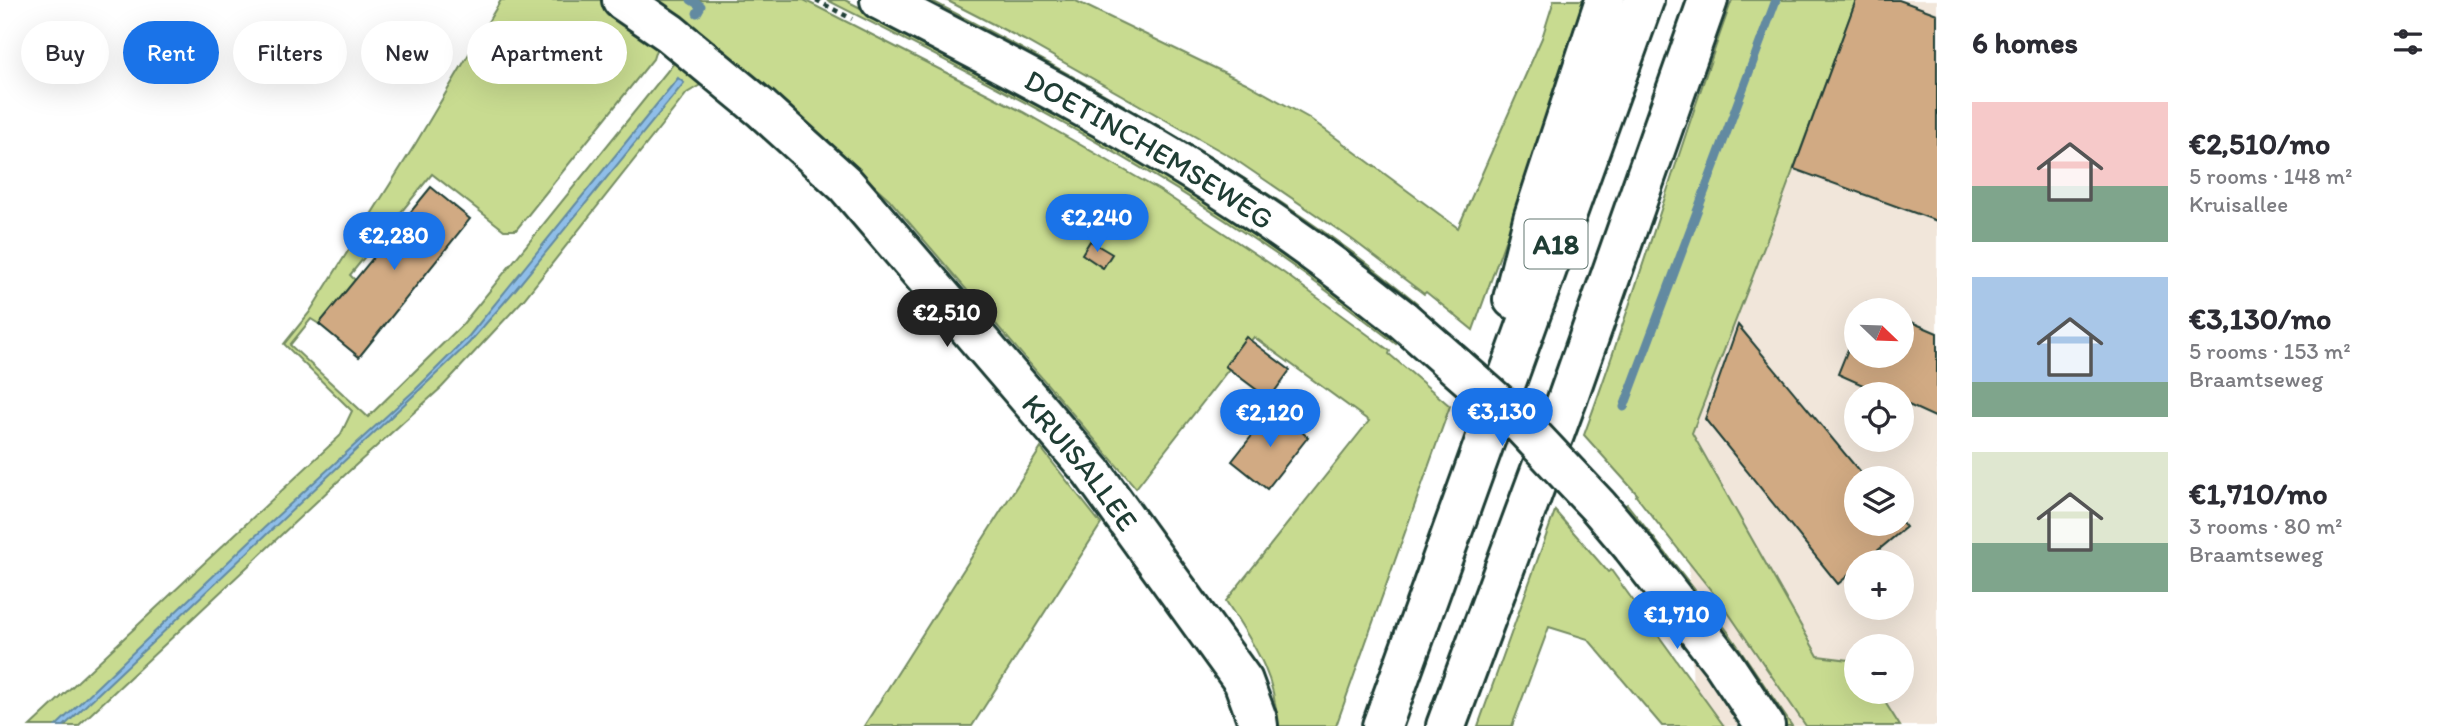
<!DOCTYPE html>
<meta charset="utf-8">
<style>
:root{--surface:#fff;--page:#f2f2f3;--text:#2b2b33;--muted:#7c7c81;--accent:#1a73e8}
body{margin:0;font-family:Itim,sans-serif;background:var(--page);color:var(--text);height:100vh;display:flex;flex-direction:column;font-size:26px;white-space:nowrap}
*{box-sizing:border-box;margin:0}
p{font-size:23px;color:var(--muted)}
.icon{flex:none;width:38px;height:38px;fill:none;stroke:currentColor;stroke-width:2;stroke-linecap:round;stroke-linejoin:round}
.map{position:relative;flex:1;overflow:hidden}
.details{display:flex;flex-direction:column;background:var(--surface);width:525px}
.details>*{flex:none}
.guide{position:absolute;left:21px;top:21px;width:665px;height:63px;display:flex;gap:14px}
.needle{width:46px;rotate:113deg}
.buttons{position:absolute;left:1844px;top:298px;display:grid;gap:14px}
.buttons a{display:grid;place-items:center;width:70px;height:70px;border-radius:50%;background:var(--surface);box-shadow:0 7px 28px #0002;font-size:35px}
.price{position:absolute;translate:-50% -60px;padding:0 16px;border-radius:24px;background:var(--accent);color:#fff;font-size:23px;line-height:46px;filter:drop-shadow(0 2px 4px #0008)}
.price::after{content:'';position:absolute;left:50%;top:42px;width:21px;height:16px;margin-left:-10px;background:inherit;clip-path:polygon(0 0,100% 0,50% 100%)}
.price.on{background:#222;color:#fff}
ul{padding:0;list-style:none}
li{display:flex;align-items:center;gap:21px;height:175px;padding:0 35px}
li span{display:grid;place-items:center;flex:none;width:196px;height:140px;border-radius:0px;color:#555}
li>.icon{margin-inline-start:auto}
span .icon{width:84px;height:84px;fill:#fffc;stroke-width:1}
li b{font-size:30px}
h2{display:flex;justify-content:space-between;align-items:center;height:84px;padding:0 35px;font-size:30px}
.tag{padding:0 24px;border-radius:32px;background:var(--surface);box-shadow:0 7px 28px #0002;font-size:24px;line-height:63px}
.tag.on{background:var(--accent);color:#fff}
main{display:flex;flex:1;min-height:0}
.map>svg:first-child{display:block}
.built{fill:#f1e6da;fill-rule:evenodd}
.green{fill:#c8db90;stroke:#748c62;stroke-width:2}
.water{fill:#8fbee9;stroke:#628aa1;stroke-width:2}
.lines{fill:none;stroke-linecap:round;stroke-linejoin:round}
.stream{stroke:#628aa1;stroke-width:9}
.building{fill:#d1aa83;stroke:#1f3d34;stroke-width:2}
.minor-casing{stroke:#1f3d34;stroke-width:44}
.highway-casing{stroke:#1f3d34;stroke-width:44}
.path{stroke:#1f3d34;stroke-width:4.5;stroke-dasharray:5 5;stroke-linecap:butt}
.minor{stroke:#fff;stroke-width:38}
.highway{stroke:#fff;stroke-width:38}
.minor-bridge-casing{stroke:#1f3d34;stroke-width:44;stroke-linecap:butt}
.minor-bridge{stroke:#fff;stroke-width:38}
.labels{text-anchor:middle;dominant-baseline:central;stroke-width:5;stroke-linejoin:round;paint-order:stroke}
.shield{fill:#fff;stroke:#627771;stroke-width:2}
.shield-label{font-size:28px;font-weight:bold;fill:#1f3d34}
.street-label{font-size:30px;fill:#1f3d34;stroke:#fff}
</style>
<main>
<div class="map">
<svg width="1937" height="726" viewBox="0 0 1937 726">
<rect width="100%" height="100%" fill="#fff"/>
<filter id="ink" filterUnits="userSpaceOnUse"><feTurbulence type="fractalNoise" baseFrequency=".0143" numOctaves="2"/><feDisplacementMap in="SourceGraphic" scale="14" xChannelSelector="R" yChannelSelector="G"/><feConvolveMatrix kernelMatrix="1 2 1 2 8 2 1 2 1" color-interpolation-filters="sRGB"/></filter>
<g filter="url(#ink)">
<path class="built" d="M1781,0H1937V726H1694L1685,445ZM1857,310H1902V355H1857ZM1857,394H1902V439H1857ZM1857,478H1902V523H1857ZM1857,562H1902V607H1857ZM1857,646H1902V691H1857Z"/>
<g class="green">
<path d="M501,0H604L659,40L653,59L516,230H504L432,174L350,275L355,280L319,324L311,319L290,345L368,417L462,325L673,64L688,62L702,84L687,93L524,299L442,387L347,473L78,726H30L340,436L352,411L284,344L309,313L416,143Z"/>
<path d="M643,0H804L1023,112L1159,190L1284,273L1390,351L1389,354L1450,406L1336,726H1276C1279,678 1250,639 1226,601L1369,421L1254,337L1136,488L889,199L810,128Z"/>
<path d="M827,0H845C977,68 1113,137 1237,220C1293,258 1346,299 1398,341L1396,344C1347,306 1298,268 1246,234C1113,145 969,72 827,0Z"/>
<path d="M910,0H930C1072,74 1215,153 1345,247C1370,265 1393,284 1417,303L1413,307Z"/>
<path d="M946,0H1074L1246,83L1309,118L1458,228L1542,38L1554,0H1587L1531,169L1473,330L1426,292L1424,294L1353,240L1233,158L1024,40Z"/>
<path d="M1732,0H1856L1775,219L1692,433L1818,656L1857,661V691H1878L1900,726H1806L1725,608L1636,496L1637,494L1584,435C1637,291 1680,144 1732,0Z"/>
<path d="M1041,448L1101,524L972,726H864Z"/>
<path d="M1627,504L1729,633L1792,726H1782L1643,535L1647,532L1624,506Z"/>
<path d="M1555,511L1608,572L1611,570L1724,726H1662L1588,639L1549,627L1512,726H1478Z"/>
</g>
<path class="water" d="M678,78L684,83L515,290L469,343L64,726H56L251,540L416,389L469,336Z"/>
<g class="lines">
<g class="stream">
<path d="M691,0L701,6L697,13"/>
<path d="M1624,407L1776,0"/>
</g>
</g>
<g class="building">
<path d="M1856,0H1899L1937,14V221L1794,169Z"/>
<path d="M431,187L470,219L359,357L319,324Z"/>
<path d="M1090,241L1112,254L1103,268L1082,254Z"/>
<path d="M1867,302L1884,310H1864Z"/>
<path d="M1902,318L1937,333V418L1902,402V394H1883L1838,374L1857,327V355H1902Z"/>
<path d="M1738,325L1865,478H1857V523L1902,522L1906,527L1864,562H1857V568L1838,584L1705,419Z"/>
<path d="M1246,337L1290,370L1269,399L1225,366Z"/>
<path d="M1273,409L1308,437L1267,489L1232,461Z"/>
</g>
<g class="lines">
<defs>
<g id="minor">
<path id="s1" d="M622,0L670,33L761,108L846,185L1092,472L1243,681L1257,719L1258,726"/>
<path id="s2" d="M880,0C1006,65 1134,130 1252,209C1304,244 1354,281 1403,320"/>
<path d="M1632,546L1723,663L1765,726"/>
</g>
<g id="highway">
<path d="M1513,299L1533,219L1605,0"/>
<path d="M1382,726L1644,0"/>
<path d="M1446,726L1568,397L1708,0"/>
</g>
</defs>
<use href="#minor" class="minor-casing"/>
<use href="#highway" class="highway-casing"/>
<path class="path" d="M816,0L852,19"/>
<use href="#minor" class="minor"/>
<use href="#highway" class="highway"/>
<defs>
<path id="minor-bridge" d="M1403,320L1517,420L1598,506L1632,546"/>
</defs>
<use href="#minor-bridge" class="minor-bridge-casing"/>
<use href="#minor-bridge" class="minor-bridge"/>
</g>
</g>
<g class="labels">
<rect class="shield" x="1524.5" y="219.5" width="63" height="49" rx="5"/>
<g class="shield-label">
<text x="1556" y="244">A18</text>
</g>
<g class="street-label">
<text stroke="none"><textPath href="#s2" startOffset="308">DOETINCHEMSEWEG</textPath></text>
<text stroke="none"><textPath href="#s1" startOffset="654">KRUISALLEE</textPath></text>
</g>
</g>
</svg>
<div class="buttons">
<a><svg class="needle" viewBox="-14 -14 28 28"><path d="M0-13l5 13h-10z" fill="#e53935"/><path d="M0 13l5-13h-10z" fill="#7c7c81"/></svg></a>
<a><svg class="icon" aria-label="locate" viewBox="0 0 24 24"><circle cx="12" cy="12" r="6"/><path d="M12 2v4M12 18v4M2 12h4M18 12h4"/></svg></a>
<a><svg class="icon" aria-label="layers" viewBox="0 0 24 24"><path d="M12 4l9 5-9 5-9-5zM3 14l9 5 9-5"/></svg></a>
<a>+</a>
<a>−</a>
</div>
<b class="price" style="left:1097px;top:254px">€2,240</b>
<b class="price" style="left:394px;top:272px">€2,280</b>
<b class="price on" style="left:947px;top:349px">€2,510</b>
<b class="price" style="left:1502px;top:448px">€3,130</b>
<b class="price" style="left:1270px;top:449px">€2,120</b>
<b class="price" style="left:1677px;top:651px">€1,710</b>
<div class="guide">
<a class="tag">Buy</a>
<a class="tag on">Rent</a>
<a class="tag">Filters</a>
<a class="tag">New</a>
<a class="tag">Apartment</a>
</div>
</div>
<section class="details">
<h2>6 homes<svg class="icon" aria-label="filters" viewBox="0 0 24 24"><path d="M4 7h16M4 17h16"/><circle cx="9" cy="7" r="2"/><circle cx="15" cy="17" r="2"/></svg></h2>
<ul>
<li><span style="background:linear-gradient(#f6c9c9 60%,#7fa58c 0)"><svg class="icon" aria-label="home" viewBox="0 0 24 24"><path d="M3 11l9-7 9 7M6 9v11h12V9"/></svg></span><div><b>€2,510/mo</b><p>5 rooms · 148 m²</p><p>Kruisallee</p></div></li>
<li><span style="background:linear-gradient(#a9c7e8 75%,#7fa58c 0)"><svg class="icon" aria-label="home" viewBox="0 0 24 24"><path d="M3 11l9-7 9 7M6 9v11h12V9"/></svg></span><div><b>€3,130/mo</b><p>5 rooms · 153 m²</p><p>Braamtseweg</p></div></li>
<li><span style="background:linear-gradient(#dfe7d0 65%,#7fa58c 0)"><svg class="icon" aria-label="home" viewBox="0 0 24 24"><path d="M3 11l9-7 9 7M6 9v11h12V9"/></svg></span><div><b>€1,710/mo</b><p>3 rooms · 80 m²</p><p>Braamtseweg</p></div></li>
</ul>
</section>
</main>
